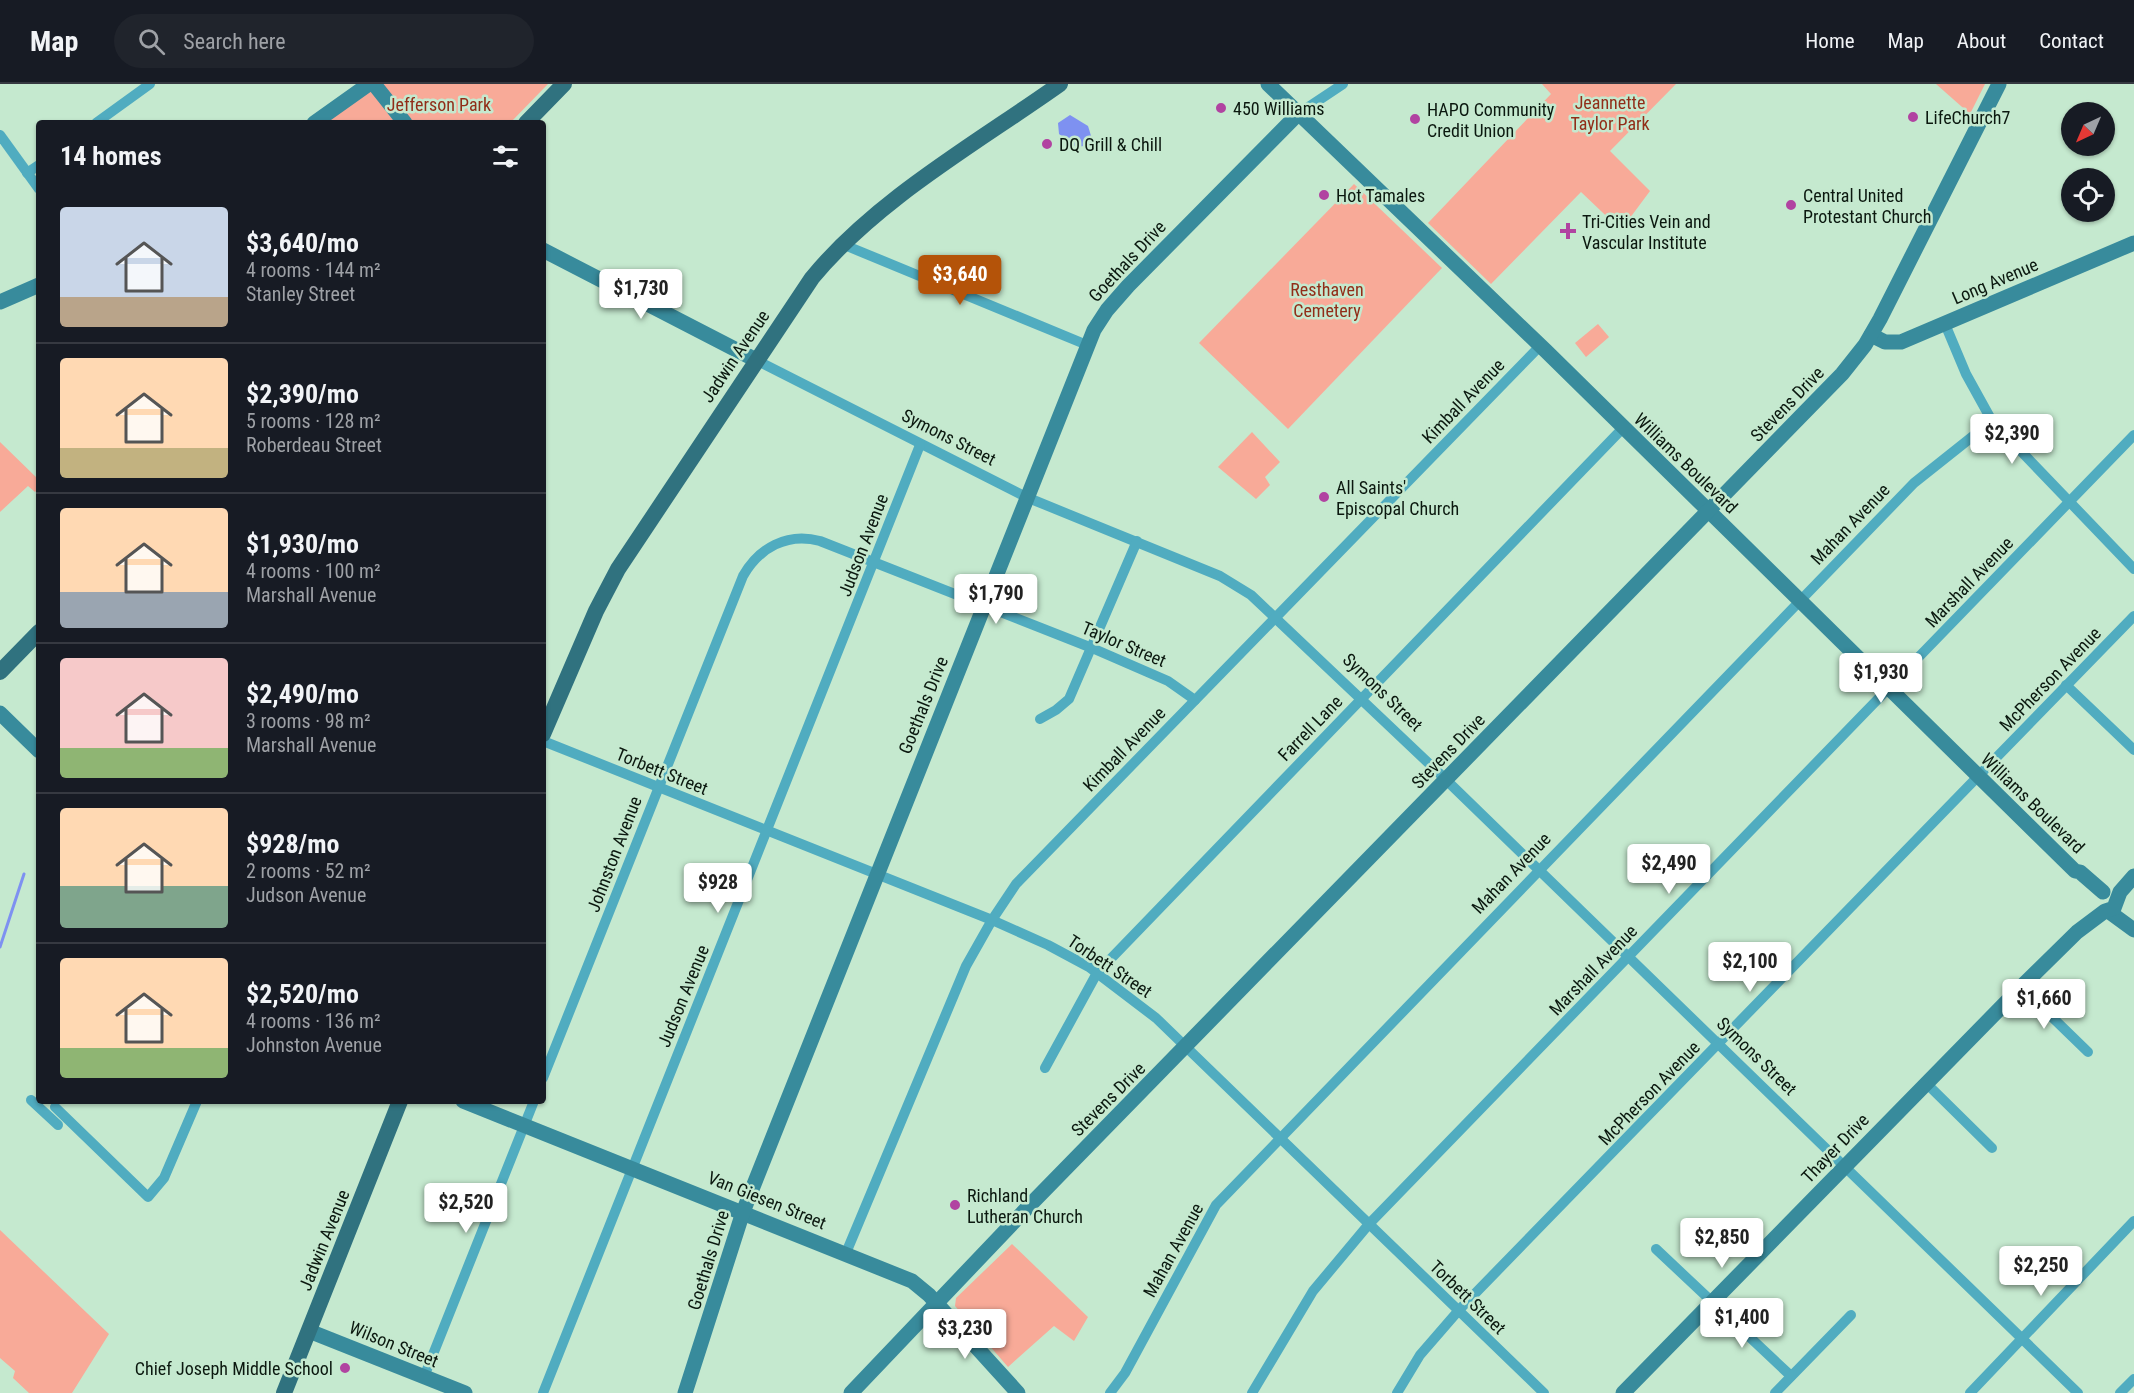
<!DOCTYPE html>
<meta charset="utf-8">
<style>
:root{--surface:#171b24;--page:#20242c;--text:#f1f3f6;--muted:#9ea1a6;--line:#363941;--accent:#b45309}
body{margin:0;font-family:"Roboto Condensed",sans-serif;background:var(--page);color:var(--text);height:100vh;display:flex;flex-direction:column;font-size:22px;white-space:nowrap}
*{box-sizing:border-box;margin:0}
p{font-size:20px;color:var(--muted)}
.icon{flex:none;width:33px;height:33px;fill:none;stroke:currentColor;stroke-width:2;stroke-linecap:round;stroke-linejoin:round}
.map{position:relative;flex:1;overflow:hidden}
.drawer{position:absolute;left:36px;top:36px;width:510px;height:984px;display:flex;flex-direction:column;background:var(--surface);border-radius:6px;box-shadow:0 2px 4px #0004}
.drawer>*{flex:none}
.needle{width:39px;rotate:224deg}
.tools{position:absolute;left:2061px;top:18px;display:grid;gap:12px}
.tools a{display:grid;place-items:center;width:54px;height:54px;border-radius:50%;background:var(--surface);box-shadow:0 2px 4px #0004;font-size:30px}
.price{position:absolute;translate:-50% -51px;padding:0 14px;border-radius:6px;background:#fff;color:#222;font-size:20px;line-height:39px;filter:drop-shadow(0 2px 3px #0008)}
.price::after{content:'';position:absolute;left:50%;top:36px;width:18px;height:14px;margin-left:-9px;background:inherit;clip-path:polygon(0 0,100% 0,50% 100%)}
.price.selected{background:var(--accent);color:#fff}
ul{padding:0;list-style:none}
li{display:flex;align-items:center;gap:18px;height:150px;padding:0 24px}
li+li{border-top:2px solid var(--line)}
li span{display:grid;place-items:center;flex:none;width:168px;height:120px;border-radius:6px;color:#555}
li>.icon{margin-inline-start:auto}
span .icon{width:72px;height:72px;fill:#fffc;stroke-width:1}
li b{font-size:26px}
h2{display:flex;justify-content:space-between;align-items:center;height:72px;padding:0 24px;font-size:26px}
header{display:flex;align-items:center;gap:36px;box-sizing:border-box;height:84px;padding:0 30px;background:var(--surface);border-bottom:2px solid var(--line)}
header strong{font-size:28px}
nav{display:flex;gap:33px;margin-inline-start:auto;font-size:21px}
.search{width:420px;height:54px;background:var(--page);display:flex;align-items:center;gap:15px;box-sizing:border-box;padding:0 21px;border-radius:33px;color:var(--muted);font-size:22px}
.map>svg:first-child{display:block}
.green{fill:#f8aa98}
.water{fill:#7e91f1}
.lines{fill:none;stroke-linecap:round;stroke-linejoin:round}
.stream{stroke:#7e91f1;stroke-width:3}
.street{stroke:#50acc0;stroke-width:10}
.secondary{stroke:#388b9c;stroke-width:15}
.primary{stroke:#30727f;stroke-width:16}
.poi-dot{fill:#b143a1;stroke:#c5e9cf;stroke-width:2}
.labels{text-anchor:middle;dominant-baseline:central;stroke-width:5;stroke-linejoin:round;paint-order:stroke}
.park-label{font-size:18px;fill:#912d18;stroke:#c5e9cf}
.poi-label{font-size:18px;fill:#0b180f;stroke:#c5e9cf;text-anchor:start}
.street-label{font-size:18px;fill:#0b180f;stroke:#c5e9cf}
</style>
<header>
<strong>Map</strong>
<div class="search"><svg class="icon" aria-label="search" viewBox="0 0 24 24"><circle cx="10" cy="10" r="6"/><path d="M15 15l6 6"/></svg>Search here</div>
<nav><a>Home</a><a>Map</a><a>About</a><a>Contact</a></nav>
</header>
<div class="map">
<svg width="2134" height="1309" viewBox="0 0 2134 1309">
<rect width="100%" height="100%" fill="#c5e9cf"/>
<g class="green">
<path d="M377,0H548L510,39H322Z"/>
<path d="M1542,0H1676L1610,67L1650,107L1621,146L1581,108L1491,200L1428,139L1551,10Z"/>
<path d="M1936,0H1985L1970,30Z"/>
<path d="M1354,100L1442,184L1288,345L1199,259Z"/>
<path d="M1598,240L1609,253L1586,273L1575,259Z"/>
<path d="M1252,348L1280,378L1265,393L1270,401L1256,415L1218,383Z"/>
<path d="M0,358L39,396V404L35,408L28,402L0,428Z"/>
<path d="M0,1146L109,1250L72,1309H29L13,1294L15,1287L0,1274Z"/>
<path d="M1012,1160L1088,1233L1074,1257L1054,1242L1008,1283L955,1222L956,1214Z"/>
</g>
<path class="water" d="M1070,31L1088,42L1092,55L1084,62L1076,63L1059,50L1058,39Z"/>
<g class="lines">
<path class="stream" d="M0,863L24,790"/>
<g class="street">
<path d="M1298,30L1343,0"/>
<path d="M96,39L150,0"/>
<path d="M0,51L39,105"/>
<path d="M27,89L39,81"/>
<path d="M842,160L1087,261"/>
<path d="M1945,240L1966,290L1992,337L2134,485"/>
<path d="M756,276L1026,413L1220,492L1251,511L1440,690L2078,1309"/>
<path d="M2066,601L2134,666"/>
<path d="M1040,635L1056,626L1069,615L1137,457"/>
<path d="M543,657L992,836L1048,861L1089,883L1156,934L1544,1309"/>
<path d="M2021,903L2088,968"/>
<path d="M1045,984L1097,889L1623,344"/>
<path d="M543,994L743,492C759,464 787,448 820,457L1092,564L1168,597L1195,616"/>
<path d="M1926,999L1992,1064"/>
<path d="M31,1016L58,1041"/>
<path d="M55,1023L148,1113L164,1094L197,1017"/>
<path d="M1656,1165L1791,1292"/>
<path d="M846,1169L966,882L992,836L1016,800L1540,262"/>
<path d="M424,1293L534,1017"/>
<path d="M543,1309L920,361"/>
<path d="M1110,1309L1125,1289L1216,1121L1914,399L1992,337"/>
<path d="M1252,1309L1313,1207L1369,1140L2134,351"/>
<path d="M1397,1309L1420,1271L1459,1226L2134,532"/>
<path d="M1775,1309L1851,1231"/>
<path d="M1970,1309L2134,1137"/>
<path d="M2120,1309L2134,1295"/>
</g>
<g class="secondary">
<path d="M374,0L405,39"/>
<path d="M1268,0L1546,267L2075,787L2080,788L2103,808"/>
<path d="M314,39L369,0"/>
<path d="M543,166L756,276"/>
<path d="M0,218L39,201"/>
<path d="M1871,251L1885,258H1901L2134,159"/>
<path d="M0,629L39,667"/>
<path d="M2108,827L2134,846"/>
<path d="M463,1017L912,1197L929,1211L1018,1309"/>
<path d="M309,1247L465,1309"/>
<path d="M685,1309L743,1128L1094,246L1107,226L1128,202L1298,30"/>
<path d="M851,1309L1029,1122L1842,290L1865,261L1880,235L1999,0"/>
<path d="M1623,1309L2021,903L2077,848L2105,827L2114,824L2120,808L2134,792"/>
</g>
<g class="primary">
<path d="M526,39L564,0"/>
<path d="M0,588L39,548"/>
<path d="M543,650L596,527L618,485L812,194C877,115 977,59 1060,0"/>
<path d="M284,1309L400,1017"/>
</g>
</g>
<g class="poi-dot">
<circle cx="1221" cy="24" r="6"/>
<circle cx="1913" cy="33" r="6"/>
<circle cx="1415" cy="35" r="6"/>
<circle cx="1047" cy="60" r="6"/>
<circle cx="1324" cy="111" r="6"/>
<circle cx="1791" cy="121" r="6"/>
<path d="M1565 138h6v6h6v6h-6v6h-6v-6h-6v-6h6z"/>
<circle cx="1324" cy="413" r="6"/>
<circle cx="955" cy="1121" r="6"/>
<circle cx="345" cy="1284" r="6"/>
</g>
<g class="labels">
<g class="park-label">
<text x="1610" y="18">Jeannette<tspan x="1610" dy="21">Taylor Park</tspan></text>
<text x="439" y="20">Jefferson Park</text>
<text x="1327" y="205">Resthaven<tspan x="1327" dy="21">Cemetery</tspan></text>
</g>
<g class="poi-label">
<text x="1233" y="24">450 Williams</text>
<text x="1427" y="25">HAPO Community<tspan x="1427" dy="21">Credit Union</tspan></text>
<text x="1925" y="33">LifeChurch7</text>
<text x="1059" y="60">DQ Grill &amp; Chill</text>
<text x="1336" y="111">Hot Tamales</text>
<text x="1803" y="111">Central United<tspan x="1803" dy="21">Protestant Church</tspan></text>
<text x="1582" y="137">Tri-Cities Vein and<tspan x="1582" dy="21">Vascular Institute</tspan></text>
<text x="1336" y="403">All Saints'<tspan x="1336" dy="21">Episcopal Church</tspan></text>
<text x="967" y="1111">Richland<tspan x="967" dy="21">Lutheran Church</tspan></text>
<text x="333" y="1284" text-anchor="end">Chief Joseph Middle School</text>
</g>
<g class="street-label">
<text transform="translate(1127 177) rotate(-47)">Goethals Drive</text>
<text transform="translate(1995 197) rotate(-23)">Long Avenue</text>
<text transform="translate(735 272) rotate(-56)">Jadwin Avenue</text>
<text transform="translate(1463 317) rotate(-46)">Kimball Avenue</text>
<text transform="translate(1787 320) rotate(-46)">Stevens Drive</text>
<text transform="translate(949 353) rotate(27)">Symons Street</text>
<text transform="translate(1686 379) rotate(44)">Williams Boulevard</text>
<text transform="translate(1850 440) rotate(-46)">Mahan Avenue</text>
<text transform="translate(863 461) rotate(-69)">Judson Avenue</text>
<text transform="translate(1969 498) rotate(-46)">Marshall Avenue</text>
<text transform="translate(1124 560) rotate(23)">Taylor Street</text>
<text transform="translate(2050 595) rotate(-46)">McPherson Avenue</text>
<text transform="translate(1383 608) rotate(44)">Symons Street</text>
<text transform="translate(923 621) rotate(-68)">Goethals Drive</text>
<text transform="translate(1310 644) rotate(-46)">Farrell Lane</text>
<text transform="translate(1124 665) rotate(-46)">Kimball Avenue</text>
<text transform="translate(1448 667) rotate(-46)">Stevens Drive</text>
<text transform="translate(662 687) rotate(22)">Torbett Street</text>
<text transform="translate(2033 719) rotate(44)">Williams Boulevard</text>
<text transform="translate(614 770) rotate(-69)">Johnston Avenue</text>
<text transform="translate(1511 789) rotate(-46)">Mahan Avenue</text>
<text transform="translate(1110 882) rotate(34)">Torbett Street</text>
<text transform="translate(1593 886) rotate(-46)">Marshall Avenue</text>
<text transform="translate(683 912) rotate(-68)">Judson Avenue</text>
<text transform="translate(1757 972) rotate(44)">Symons Street</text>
<text transform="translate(1649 1009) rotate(-46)">McPherson Avenue</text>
<text transform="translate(1108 1015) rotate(-45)">Stevens Drive</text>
<text transform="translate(1835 1064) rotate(-46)">Thayer Drive</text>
<text transform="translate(767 1116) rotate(22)">Van Giesen Street</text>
<text transform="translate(324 1156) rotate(-68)">Jadwin Avenue</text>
<text transform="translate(1173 1166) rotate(-61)">Mahan Avenue</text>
<text transform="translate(708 1176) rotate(-73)">Goethals Drive</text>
<text transform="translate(1468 1213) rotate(44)">Torbett Street</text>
<text transform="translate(394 1260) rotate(22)">Wilson Street</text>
</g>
</g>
</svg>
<div class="tools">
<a><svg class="needle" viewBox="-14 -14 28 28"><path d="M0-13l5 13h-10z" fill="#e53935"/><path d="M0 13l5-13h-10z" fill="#9ea1a6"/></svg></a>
<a><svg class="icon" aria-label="locate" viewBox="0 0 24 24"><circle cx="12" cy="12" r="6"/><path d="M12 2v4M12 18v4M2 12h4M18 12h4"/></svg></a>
</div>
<b class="price selected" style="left:960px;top:222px">$3,640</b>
<b class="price" style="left:641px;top:236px">$1,730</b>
<b class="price" style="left:2012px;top:381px">$2,390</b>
<b class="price" style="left:996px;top:541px">$1,790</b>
<b class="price" style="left:1881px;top:620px">$1,930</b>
<b class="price" style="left:1669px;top:811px">$2,490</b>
<b class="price" style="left:718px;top:830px">$928</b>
<b class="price" style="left:1750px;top:909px">$2,100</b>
<b class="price" style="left:2044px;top:946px">$1,660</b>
<b class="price" style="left:466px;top:1150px">$2,520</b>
<b class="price" style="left:1722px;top:1185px">$2,850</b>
<b class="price" style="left:2041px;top:1213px">$2,250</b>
<b class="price" style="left:1742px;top:1265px">$1,400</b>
<b class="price" style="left:965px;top:1276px">$3,230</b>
<section class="drawer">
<h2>14 homes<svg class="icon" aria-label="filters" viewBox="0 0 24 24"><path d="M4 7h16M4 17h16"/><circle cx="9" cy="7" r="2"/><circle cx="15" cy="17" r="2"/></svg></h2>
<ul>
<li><span style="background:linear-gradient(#c9d6e8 75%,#b9a48a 0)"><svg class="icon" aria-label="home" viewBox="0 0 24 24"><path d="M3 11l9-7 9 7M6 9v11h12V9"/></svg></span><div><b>$3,640/mo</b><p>4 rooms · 144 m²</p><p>Stanley Street</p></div></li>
<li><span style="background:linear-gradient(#ffd9b3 75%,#c2b280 0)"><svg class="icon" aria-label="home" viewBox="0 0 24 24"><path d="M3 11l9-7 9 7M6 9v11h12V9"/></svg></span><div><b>$2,390/mo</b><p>5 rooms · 128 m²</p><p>Roberdeau Street</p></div></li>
<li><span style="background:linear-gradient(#ffd9b3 70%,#9aa5b1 0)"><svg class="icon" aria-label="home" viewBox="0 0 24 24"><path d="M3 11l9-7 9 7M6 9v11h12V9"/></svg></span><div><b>$1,930/mo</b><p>4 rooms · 100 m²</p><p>Marshall Avenue</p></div></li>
<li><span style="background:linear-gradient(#f6c9c9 75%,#8fb573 0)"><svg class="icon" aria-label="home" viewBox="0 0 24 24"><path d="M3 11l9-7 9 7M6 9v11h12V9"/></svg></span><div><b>$2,490/mo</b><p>3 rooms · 98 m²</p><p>Marshall Avenue</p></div></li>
<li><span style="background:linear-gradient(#ffd9b3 65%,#7fa58c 0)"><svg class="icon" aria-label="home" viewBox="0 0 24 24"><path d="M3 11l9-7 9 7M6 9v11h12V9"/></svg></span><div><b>$928/mo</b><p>2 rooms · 52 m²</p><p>Judson Avenue</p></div></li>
<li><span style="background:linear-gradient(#ffd9b3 75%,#8fb573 0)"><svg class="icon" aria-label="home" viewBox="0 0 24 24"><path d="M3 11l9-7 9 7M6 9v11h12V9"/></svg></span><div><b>$2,520/mo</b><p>4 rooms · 136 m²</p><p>Johnston Avenue</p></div></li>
</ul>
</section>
</div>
